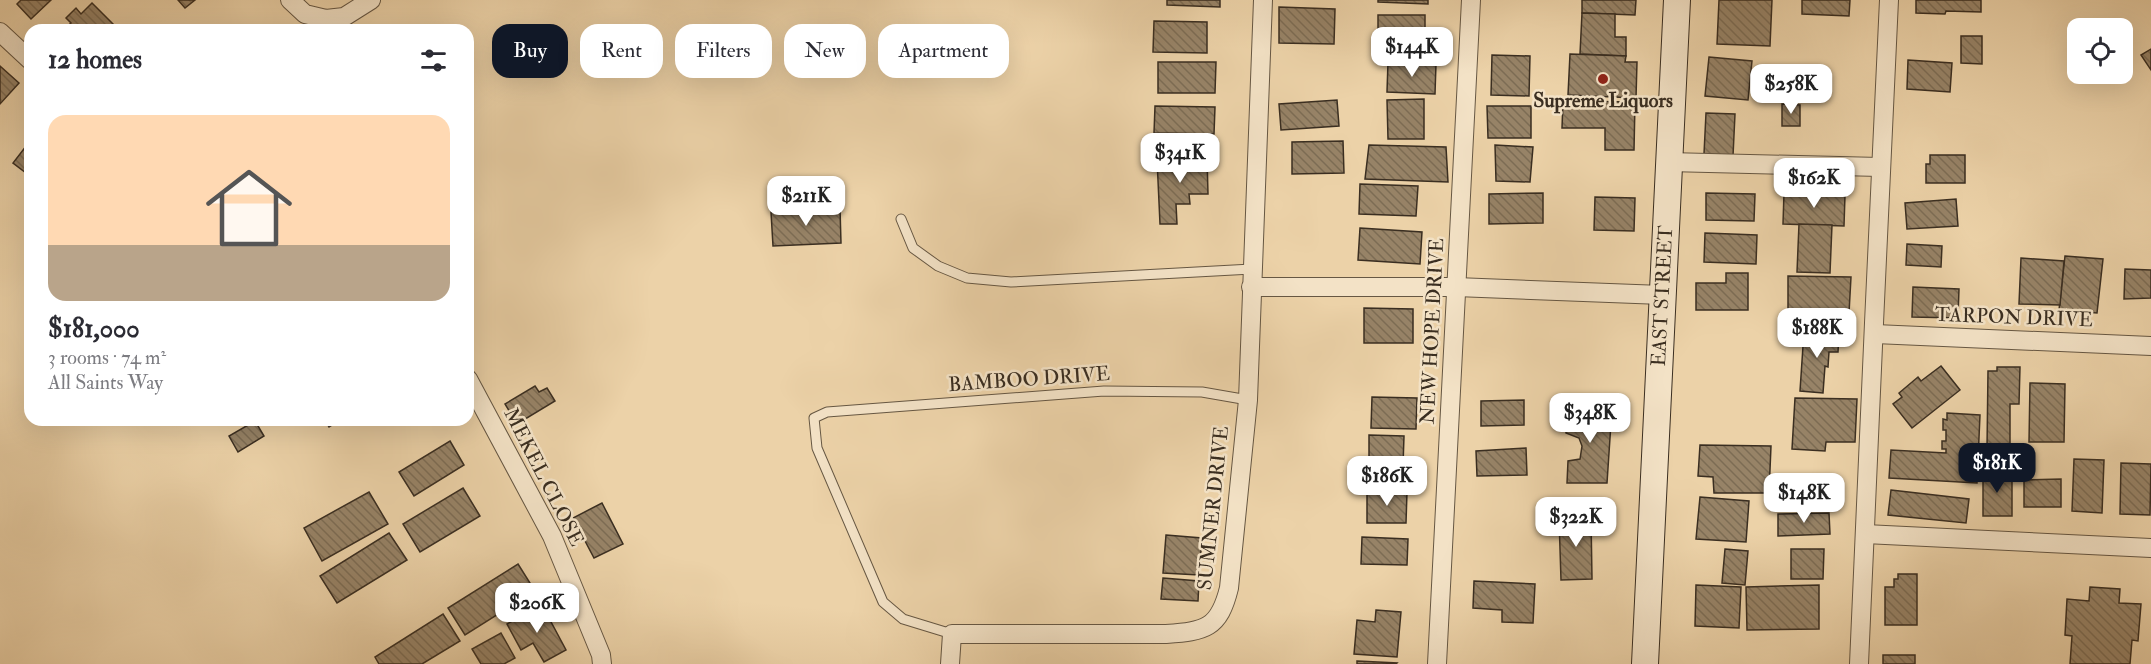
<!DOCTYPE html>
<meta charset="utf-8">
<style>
:root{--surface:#fff;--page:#f7f7f7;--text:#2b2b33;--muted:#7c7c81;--line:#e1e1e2;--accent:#111827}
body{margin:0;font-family:"IM FELL Double Pica",serif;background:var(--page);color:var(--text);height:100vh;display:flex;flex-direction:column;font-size:22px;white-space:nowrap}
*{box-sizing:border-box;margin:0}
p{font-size:20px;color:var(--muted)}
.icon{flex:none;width:33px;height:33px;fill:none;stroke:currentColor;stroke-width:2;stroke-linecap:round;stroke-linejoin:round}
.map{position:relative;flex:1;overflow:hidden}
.panel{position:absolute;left:24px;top:24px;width:450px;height:402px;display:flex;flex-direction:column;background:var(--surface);border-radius:18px;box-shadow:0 6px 24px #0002}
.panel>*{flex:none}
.guide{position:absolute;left:492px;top:24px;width:570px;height:54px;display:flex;gap:12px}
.tools{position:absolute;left:2067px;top:18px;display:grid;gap:12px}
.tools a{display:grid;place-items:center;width:66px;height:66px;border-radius:12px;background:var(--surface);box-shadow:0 6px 24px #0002;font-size:30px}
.price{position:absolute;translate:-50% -51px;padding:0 14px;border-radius:12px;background:#fff;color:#222;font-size:20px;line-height:39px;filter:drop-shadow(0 2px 3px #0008)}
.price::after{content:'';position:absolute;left:50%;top:36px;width:18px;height:14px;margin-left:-9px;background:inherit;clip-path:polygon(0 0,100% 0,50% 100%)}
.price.current{background:var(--accent);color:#fff}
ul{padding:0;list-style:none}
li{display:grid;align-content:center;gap:12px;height:318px;padding:0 24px}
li+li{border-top:2px solid var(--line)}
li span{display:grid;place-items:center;height:186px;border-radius:18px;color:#555}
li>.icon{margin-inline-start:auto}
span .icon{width:108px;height:108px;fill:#fffc;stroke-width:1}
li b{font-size:26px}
h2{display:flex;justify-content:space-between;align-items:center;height:72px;padding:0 24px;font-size:26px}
.tag{padding:0 21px;border-radius:18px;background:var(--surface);box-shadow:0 6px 24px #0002;font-size:21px;line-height:54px}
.tag.current{background:var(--accent);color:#fff}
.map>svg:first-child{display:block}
.building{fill:url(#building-back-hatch);stroke:#3a2e21;stroke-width:1.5}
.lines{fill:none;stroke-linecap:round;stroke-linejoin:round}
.service-casing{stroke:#665743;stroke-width:11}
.minor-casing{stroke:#665743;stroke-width:20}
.secondary-casing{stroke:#3a2e21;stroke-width:28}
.service{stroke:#f3e2c6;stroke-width:9}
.minor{stroke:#f3e2c6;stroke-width:18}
.secondary{stroke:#f3e2c6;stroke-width:26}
.poi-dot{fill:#8f2418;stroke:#f3e2c6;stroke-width:2}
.labels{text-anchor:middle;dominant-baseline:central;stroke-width:5;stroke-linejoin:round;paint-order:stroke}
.poi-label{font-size:20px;font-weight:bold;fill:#3a2e21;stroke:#f3e2c6}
.street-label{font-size:20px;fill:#3a2e21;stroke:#f3e2c6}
</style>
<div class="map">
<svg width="2151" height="664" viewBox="0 0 2151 664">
<defs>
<pattern id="building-back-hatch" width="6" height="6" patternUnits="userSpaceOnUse" patternTransform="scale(1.5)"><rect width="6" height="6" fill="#978367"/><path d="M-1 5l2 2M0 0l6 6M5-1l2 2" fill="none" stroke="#7c6c54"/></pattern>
</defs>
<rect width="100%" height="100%" fill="#ecd2a8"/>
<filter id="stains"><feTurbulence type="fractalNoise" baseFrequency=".00333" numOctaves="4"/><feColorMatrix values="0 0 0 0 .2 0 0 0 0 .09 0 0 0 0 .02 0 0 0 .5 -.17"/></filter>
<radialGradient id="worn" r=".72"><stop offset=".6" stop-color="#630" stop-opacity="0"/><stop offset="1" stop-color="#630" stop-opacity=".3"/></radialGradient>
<g class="building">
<path d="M21,0H51L31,19L17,4Z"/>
<path d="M178,0H195L185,8Z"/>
<path d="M1167,0H1220V7L1167,5Z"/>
<path d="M1378,0H1428V4L1378,2Z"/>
<path d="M1582,0H1636L1635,15L1582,13Z"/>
<path d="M1719,0H1772L1770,46L1717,44Z"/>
<path d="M1802,0H1850L1849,16L1802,14Z"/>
<path d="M1916,0H1981V12L1946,11L1945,14L1916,13Z"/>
<path d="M92,3L113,24L107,30H63L71,23L66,18L76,8L81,14Z"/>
<path d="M1279,7L1335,9L1334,44L1279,43Z"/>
<path d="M1582,13L1615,14V37H1626V56L1580,54Z"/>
<rect x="1378" y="15" width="47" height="36"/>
<path d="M1154,21L1207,22V53L1153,52Z"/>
<path d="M1961,36H1982V64L1961,63Z"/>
<path d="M2151,49V70L2141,55Z"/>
<path d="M1570,54L1626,56L1625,62H1637L1636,98L1568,95Z"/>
<path d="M1492,55L1530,56L1529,96L1491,95Z"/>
<path d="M1709,57L1752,61L1748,100L1705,96Z"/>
<path d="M1908,60L1952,63L1950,92L1907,89Z"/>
<path d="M1158,62H1216L1215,93H1158Z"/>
<path d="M1388,62L1436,64L1435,94L1387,92Z"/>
<path d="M0,66L19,83L0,104Z"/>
<path d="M1424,99V139H1388L1387,100Z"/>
<path d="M1337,100L1339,126L1281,130L1279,104Z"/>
<path d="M1563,101L1635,102L1634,150H1605V128H1562Z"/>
<path d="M1782,104L1800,105V126H1782Z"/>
<path d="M1155,106L1215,107L1214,134L1154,133Z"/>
<path d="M1487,106H1531V138H1488Z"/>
<path d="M1706,113L1735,114L1733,156L1704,154Z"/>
<path d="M30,141V176L13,163Z"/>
<path d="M1343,141L1344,173L1292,174V142Z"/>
<path d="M1369,145L1446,147L1448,182L1365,179Z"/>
<path d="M1495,145L1533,147L1530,182L1496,181Z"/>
<path d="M1930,155H1965V183H1926V164H1930Z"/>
<path d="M1207,157L1208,194H1189L1190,204H1176L1177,224H1160L1157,159Z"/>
<path d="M1360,184L1418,186L1416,216L1359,214Z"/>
<path d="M1543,193V223L1489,224V194Z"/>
<path d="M1706,193L1755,194L1754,221L1706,220Z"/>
<path d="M1784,193L1845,195L1844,226L1783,224Z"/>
<path d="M1595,197L1635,198L1634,231L1594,230Z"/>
<path d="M1956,199L1958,226L1907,229L1905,203Z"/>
<path d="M840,208L841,243L773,246L771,212Z"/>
<path d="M1799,224L1832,225L1830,273L1797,272Z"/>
<path d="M1360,228L1422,232L1420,264L1358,260Z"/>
<path d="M1705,233L1757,235L1756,264L1704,262Z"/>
<path d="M1907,244L1942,246L1941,267L1906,265Z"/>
<path d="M2065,256L2103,259L2097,313L2059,310Z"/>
<path d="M2021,258L2064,261L2060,305L2019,304Z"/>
<path d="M2125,269L2151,270V298L2124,299Z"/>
<path d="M1726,273H1748V310H1696V283H1726Z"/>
<path d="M1788,276L1851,277L1849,313L1788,316Z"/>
<path d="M1913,287L1959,289L1958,318L1912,317Z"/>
<path d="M1364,308L1413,309V343H1364Z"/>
<path d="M1804,331L1839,333L1838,352H1829L1828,367L1825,366L1823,393L1800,391Z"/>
<path d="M1941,366L1960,390L1912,428L1893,404L1902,397L1899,393L1918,377L1921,381Z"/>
<path d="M1997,367H2020L2019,404H2010V449H1987L1988,371H1997Z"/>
<path d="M2030,383L2065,384L2064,442H2029Z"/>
<path d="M535,386L539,392L547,388L555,401L517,424L505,404Z"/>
<path d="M1372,397L1417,398L1416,429L1371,428Z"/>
<path d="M1795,398L1857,399L1855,442H1826L1825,451L1792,449Z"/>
<path d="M1524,400V425L1481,426V401Z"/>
<path d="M1565,408H1612L1607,483H1567L1568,461L1580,459L1582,446L1579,438L1566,433Z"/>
<path d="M1947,413L1980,415L1977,483L1889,478L1891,450L1946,453V449H1942V441H1946V430H1943V419L1947,420Z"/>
<path d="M325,420H340L329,427Z"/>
<path d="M255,421L264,436L238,452L229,436Z"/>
<path d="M1369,435L1404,436L1403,466H1369Z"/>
<path d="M450,441L464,465L414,496L399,472Z"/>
<path d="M1700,445L1771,446L1769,493H1714L1713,477L1698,476Z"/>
<path d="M1526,448L1527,475L1477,476L1476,451Z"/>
<path d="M2074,459L2104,460L2102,513L2072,511Z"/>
<path d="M2121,463L2151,464L2150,515L2120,514Z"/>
<rect x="1983" y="473" width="29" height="43"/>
<path d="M2061,479V507H2024V480Z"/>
<path d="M463,488L480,516L420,552L403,524Z"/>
<path d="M1891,490L1969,499L1966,523L1888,515Z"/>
<path d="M369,492L388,524L322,561L304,528Z"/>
<path d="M1367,492H1407L1406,523H1367Z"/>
<path d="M1700,497L1749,501L1746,542L1696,539Z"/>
<path d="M602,503L623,544L594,558L573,518Z"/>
<path d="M1829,513L1830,534L1778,536V514Z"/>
<path d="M1591,517L1592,579L1561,580L1559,518Z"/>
<path d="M389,533L407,560L337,603L320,576Z"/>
<path d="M1166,535L1202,538L1199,575L1163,573Z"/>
<path d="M1362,537L1408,539L1407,565L1361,564Z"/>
<path d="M1725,549L1748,551L1745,585L1722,583Z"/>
<path d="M1791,549H1824L1823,579H1791Z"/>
<path d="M518,564L535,591L465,635L448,608Z"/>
<path d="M1898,574H1917V625H1885V587H1894V579H1898Z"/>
<path d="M1163,578L1199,581L1198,601L1161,599Z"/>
<path d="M1474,581L1535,584L1533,623L1502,622V610L1473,608Z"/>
<path d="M1696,585L1741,587L1739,628L1695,626Z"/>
<path d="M1819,585V629L1747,630L1746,587Z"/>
<path d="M2090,587L2120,589L2119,603L2141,604L2138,641L2132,640L2130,664H2070L2072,636L2065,635L2067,599L2089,601Z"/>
<path d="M542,605L566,650L544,662L533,643L521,650L507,624Z"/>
<path d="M1376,610L1401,612L1397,657L1354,654L1357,620L1375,622Z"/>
<path d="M443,614L460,641L422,664H379L375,657Z"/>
<path d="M501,633L515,658L504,664H481L472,649Z"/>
<rect x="1883" y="655" width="32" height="9"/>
<path d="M1357,661L1397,663L1396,664H1357Z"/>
</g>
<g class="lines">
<defs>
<g id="service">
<path d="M901,219L913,248L938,266L967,278L1011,282L1252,269"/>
<path d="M952,634L903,619L883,602L817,448L814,418L827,412L1104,391L1202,392L1248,400"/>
</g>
<g id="minor">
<path d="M290,0L305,14L326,19L344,17L371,0"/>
<path d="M0,32L30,60"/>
<path d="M1668,162L1880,167"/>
<path d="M1251,287H1456L1662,295"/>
<path d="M1875,334L2151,346"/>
<path d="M468,379L552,536L601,655L602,664"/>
<path d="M1865,534L2151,548"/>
<path d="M950,664L952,634H1166C1205,631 1219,629 1229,588L1248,400L1263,0"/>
<path d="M1437,664L1471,0"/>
<path d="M1859,664C1870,443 1877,221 1889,0"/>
</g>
<path id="secondary" d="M1645,664L1677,0"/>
</defs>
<use href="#service" class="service-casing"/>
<use href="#minor" class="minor-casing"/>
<use href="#secondary" class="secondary-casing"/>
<use href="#service" class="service"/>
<use href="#minor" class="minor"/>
<use href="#secondary" class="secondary"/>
</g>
<circle class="poi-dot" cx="1603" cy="79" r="6"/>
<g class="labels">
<g class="poi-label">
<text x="1603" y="100">Supreme Liquors</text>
</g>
<g class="street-label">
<text transform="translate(1662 296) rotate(-87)">EAST STREET</text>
<text transform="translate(2014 317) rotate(2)">TARPON DRIVE</text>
<text transform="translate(1432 331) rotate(-87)">NEW HOPE DRIVE</text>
<text transform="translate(1029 379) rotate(-4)">BAMBOO DRIVE</text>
<text transform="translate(544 477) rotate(63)">MEKEL CLOSE</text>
<text transform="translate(1213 508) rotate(-84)">SUMNER DRIVE</text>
</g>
</g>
<rect width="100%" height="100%" filter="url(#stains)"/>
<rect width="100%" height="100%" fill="url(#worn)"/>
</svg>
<div class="tools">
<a><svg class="icon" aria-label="locate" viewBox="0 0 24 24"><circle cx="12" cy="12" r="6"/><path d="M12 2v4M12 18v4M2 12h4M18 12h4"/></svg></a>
</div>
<b class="price" style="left:1412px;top:78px">$144K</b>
<b class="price" style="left:1791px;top:115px">$258K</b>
<b class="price" style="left:1180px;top:184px">$341K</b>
<b class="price" style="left:1814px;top:209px">$162K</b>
<b class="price" style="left:806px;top:227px">$211K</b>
<b class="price" style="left:1817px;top:359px">$188K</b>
<b class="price" style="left:1590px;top:444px">$348K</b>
<b class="price current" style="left:1997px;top:494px">$181K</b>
<b class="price" style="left:1387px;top:507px">$186K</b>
<b class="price" style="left:1804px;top:524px">$148K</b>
<b class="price" style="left:1576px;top:548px">$322K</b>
<b class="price" style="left:537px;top:634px">$206K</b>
<div class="guide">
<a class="tag current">Buy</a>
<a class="tag">Rent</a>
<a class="tag">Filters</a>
<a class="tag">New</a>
<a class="tag">Apartment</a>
</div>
<section class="panel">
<h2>12 homes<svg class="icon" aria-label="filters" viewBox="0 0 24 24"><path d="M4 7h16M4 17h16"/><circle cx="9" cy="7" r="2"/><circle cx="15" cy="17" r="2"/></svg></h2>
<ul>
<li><span style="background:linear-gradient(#ffd9b3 70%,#b9a48a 0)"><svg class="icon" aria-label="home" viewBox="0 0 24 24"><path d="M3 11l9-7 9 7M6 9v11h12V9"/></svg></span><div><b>$181,000</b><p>3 rooms · 74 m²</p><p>All Saints Way</p></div></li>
</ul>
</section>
</div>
